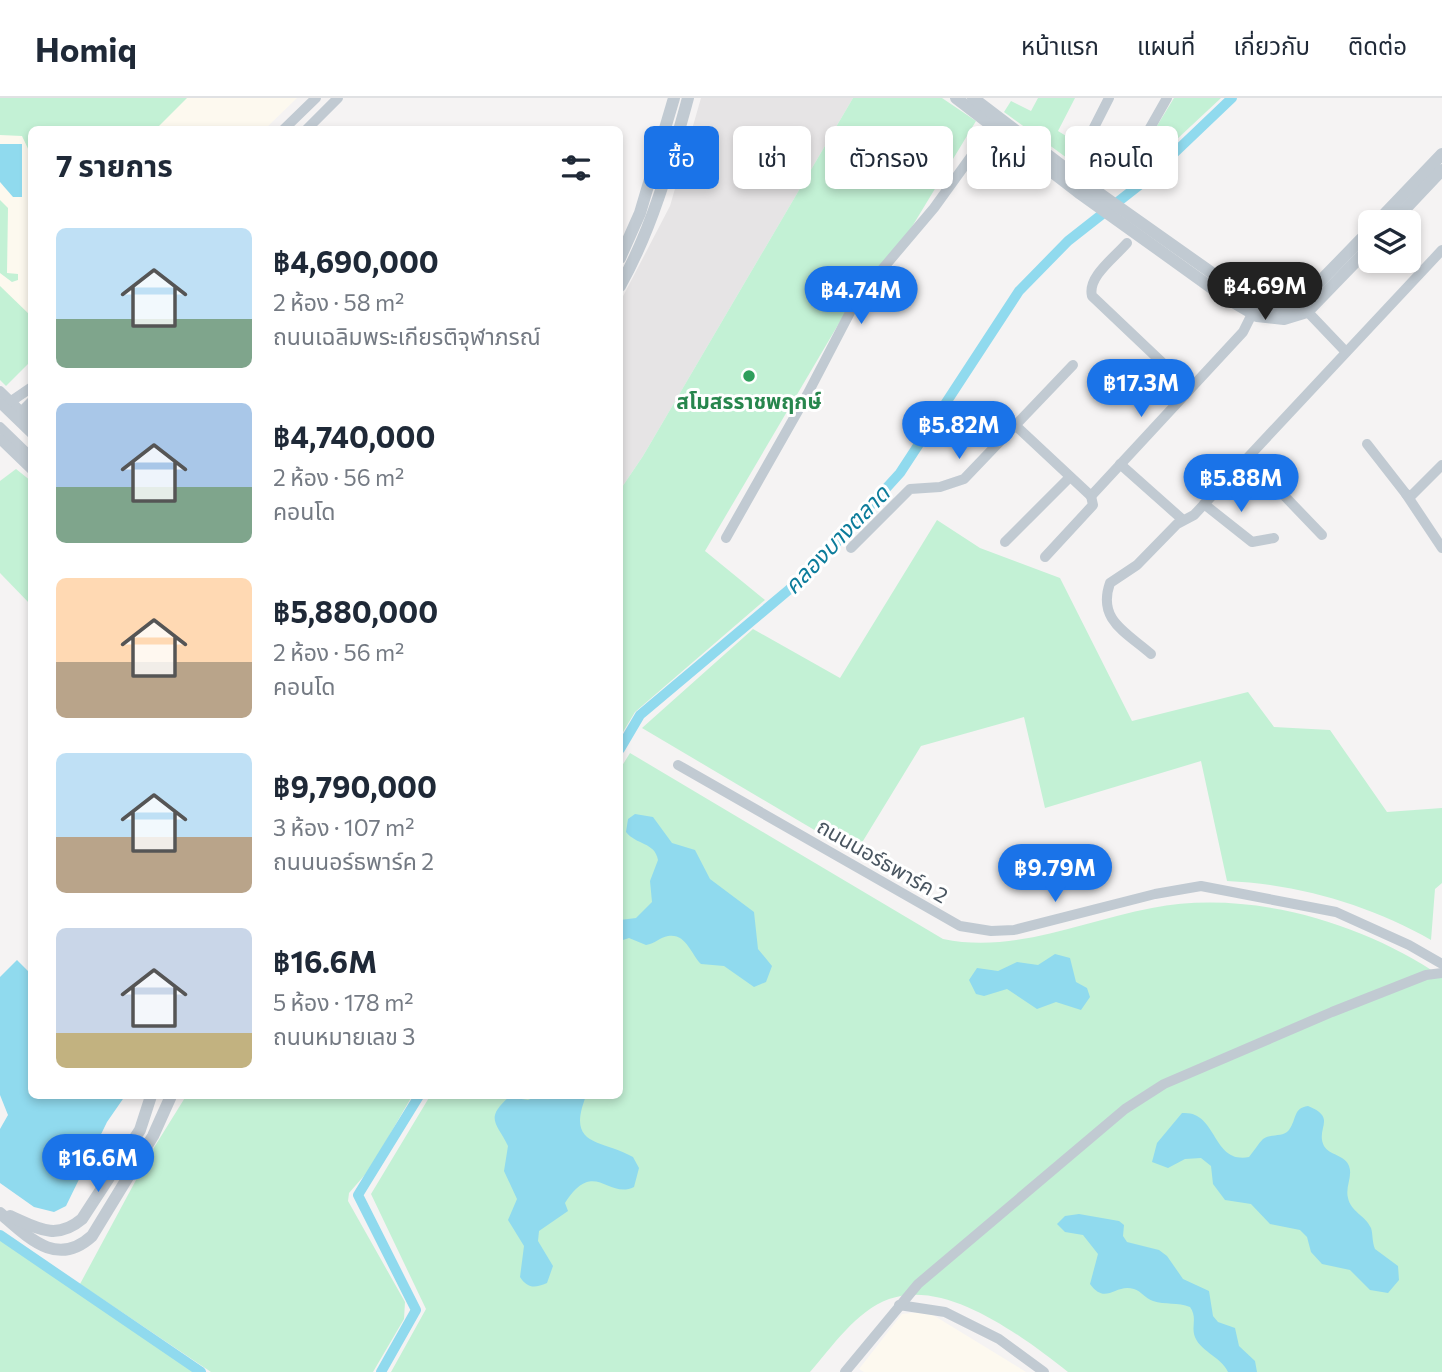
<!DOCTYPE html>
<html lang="th">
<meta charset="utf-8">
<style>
:root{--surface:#fff;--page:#f6f6f7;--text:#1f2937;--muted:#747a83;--line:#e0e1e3;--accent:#1a73e8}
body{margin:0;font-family:Commissioner,"Noto Sans Thai",sans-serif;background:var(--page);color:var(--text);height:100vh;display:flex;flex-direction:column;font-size:26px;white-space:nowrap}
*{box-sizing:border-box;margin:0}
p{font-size:23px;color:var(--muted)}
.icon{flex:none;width:38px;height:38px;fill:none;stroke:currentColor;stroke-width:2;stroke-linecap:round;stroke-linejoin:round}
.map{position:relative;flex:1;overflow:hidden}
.details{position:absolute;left:28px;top:28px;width:595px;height:973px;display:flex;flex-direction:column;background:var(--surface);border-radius:10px;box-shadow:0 4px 10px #0003}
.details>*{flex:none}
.banner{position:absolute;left:644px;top:28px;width:665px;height:63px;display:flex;gap:14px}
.fabs{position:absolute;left:1358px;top:112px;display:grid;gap:14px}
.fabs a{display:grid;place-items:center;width:63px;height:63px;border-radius:10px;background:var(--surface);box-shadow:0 4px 10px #0003;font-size:35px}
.price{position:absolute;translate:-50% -60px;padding:0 16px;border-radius:24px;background:var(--accent);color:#fff;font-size:23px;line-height:46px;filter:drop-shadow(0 2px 4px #0008)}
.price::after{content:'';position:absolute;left:50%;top:42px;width:21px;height:16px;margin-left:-10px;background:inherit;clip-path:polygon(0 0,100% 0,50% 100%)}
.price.selected{background:#222;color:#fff}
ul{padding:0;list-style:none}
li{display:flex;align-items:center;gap:21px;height:175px;padding:0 28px}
li span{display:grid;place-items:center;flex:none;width:196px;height:140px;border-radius:10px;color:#555}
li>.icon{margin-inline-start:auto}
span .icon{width:84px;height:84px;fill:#fffc;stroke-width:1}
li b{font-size:30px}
h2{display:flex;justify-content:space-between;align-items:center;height:84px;padding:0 28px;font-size:30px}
.chip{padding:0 24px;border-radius:10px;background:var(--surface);box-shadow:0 4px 10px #0003;font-size:24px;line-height:63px}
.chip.selected{background:var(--accent);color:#fff}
header{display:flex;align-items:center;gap:42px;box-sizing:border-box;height:98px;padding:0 35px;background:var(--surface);border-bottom:2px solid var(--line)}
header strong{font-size:33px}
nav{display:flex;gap:38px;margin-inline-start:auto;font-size:24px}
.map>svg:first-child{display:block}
.commercial{fill:#fdf9ef}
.education{fill:#e6e4e5}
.green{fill:#c3f1d5}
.water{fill:#90daee}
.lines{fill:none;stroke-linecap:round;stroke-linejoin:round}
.canal{stroke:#90daee;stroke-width:10}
.minor{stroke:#c1cad2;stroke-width:10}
.tertiary{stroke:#c1cad2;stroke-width:12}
.leisure-dot{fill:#2e9e5b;stroke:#fff;stroke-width:2.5}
.labels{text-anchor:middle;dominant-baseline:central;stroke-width:6;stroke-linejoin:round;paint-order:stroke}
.leisure-label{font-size:21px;font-weight:bold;fill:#27864d;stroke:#fff}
.street-label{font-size:21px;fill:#4a5661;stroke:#fff}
.water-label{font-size:23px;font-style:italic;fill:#0c7c9b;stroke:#fff}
</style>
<header>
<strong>Homiq</strong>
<nav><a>หน้าแรก</a><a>แผนที่</a><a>เกี่ยวกับ</a><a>ติดต่อ</a></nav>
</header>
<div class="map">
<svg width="1442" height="1274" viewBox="0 0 1442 1274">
<rect width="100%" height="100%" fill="#f5f3f3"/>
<g class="commercial">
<path d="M0,0H297L265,31L32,32L31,263L0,282Z"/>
<path d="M920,1214L933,1217L1026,1274H864L859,1271L902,1216Z"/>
</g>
<path class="education" d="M701,0H853L643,358L620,392V204L670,108Z"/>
<g class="green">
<path d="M0,0H187L156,31L32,32L31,57L22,38L0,37Z"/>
<path d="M853,0H942L976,23L910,132L855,198L705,453L765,502L635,614L620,639V392L643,358Z"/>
<path d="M1038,0H1075L1058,33L1076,44L1067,60L1004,14L1011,3L1031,13Z"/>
<path d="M1174,0H1221L1145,71L1152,36Z"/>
<path d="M0,102L8,110L7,175L18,176V182L12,184L0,175Z"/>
<path d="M0,188L31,218V263L6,288L0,282Z"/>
<path d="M16,371L31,383V507L0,475V383Z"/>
<path d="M937,422L980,450L1060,480L1132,623L1248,594L1274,629L1330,632L1387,714L1442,710V785L1435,791L1431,842C1370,807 1297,786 1227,783L1201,663L1045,710L1024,619L921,648L855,756L642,630L753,531L840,580Z"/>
<path d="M630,655L943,841C1014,856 1082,823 1152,810C1249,791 1362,824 1442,879V1274H1068C1024,1240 948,1180 889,1201C856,1213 832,1249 810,1274H391L426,1211L371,1096L430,998H620V671Z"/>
<path d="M186,998H412L370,1071L349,1095L348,1103L405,1204L404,1221L373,1274H211L80,1186L150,1056Z"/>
<path d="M0,1140L196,1274H0Z"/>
</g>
<g class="water">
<path d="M0,46H22V99H13L0,84Z"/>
<path d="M635,716L653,719L672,745L695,752L710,781L754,814L758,851L772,868L766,884L754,889L724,868L701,866C691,856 686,835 668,838C660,839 655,846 646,847L629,840L620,843V822L636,820L652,804L650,783L658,762C655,744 636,747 626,734L628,721Z"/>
<path d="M1055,856L1070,860L1076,884L1087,890L1090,899L1081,912L1056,904L1037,911L1007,891L984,898L976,896L969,882L977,870L998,873L1017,864L1038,867Z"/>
<path d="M17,862L31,876L32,998H125L107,1024L66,1108L54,1114L34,1109L0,1085V1031L8,1017L0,997V879Z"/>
<path d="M538,998H586C566,1049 600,1041 633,1059L639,1070L634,1089C608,1102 594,1059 565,1105L568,1113L539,1133L538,1143L553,1168L547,1185C535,1190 528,1191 520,1179L524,1148L508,1122L517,1101L504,1073L508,1048C497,1025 484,1021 509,999L528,1002Z"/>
<path d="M1308,1008C1338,1020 1315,1030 1324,1048C1329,1057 1345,1057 1349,1068C1353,1078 1345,1089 1348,1100C1351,1114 1365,1117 1371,1130C1373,1136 1372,1144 1375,1151L1398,1168L1399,1182L1388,1195L1370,1192L1350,1172L1322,1166L1311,1154L1307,1139L1300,1132L1270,1126L1251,1106L1225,1102L1213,1086L1211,1068L1201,1060L1185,1061L1168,1070L1152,1064L1157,1045L1182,1015C1218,1012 1211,1066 1249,1059C1254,1053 1258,1046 1263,1041C1271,1035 1282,1040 1289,1032C1297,1021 1293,1010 1308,1008Z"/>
<path d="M1079,1116L1119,1123L1124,1127L1123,1138L1127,1144L1159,1152L1167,1158L1183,1181L1209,1193L1213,1218L1218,1224L1235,1230L1239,1248L1255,1263L1257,1274H1228C1221,1258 1198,1253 1194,1236C1192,1226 1197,1219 1190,1209C1178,1204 1165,1207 1153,1203C1145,1200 1141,1193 1134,1191C1115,1185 1106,1208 1090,1186L1098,1156L1083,1137L1065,1134L1057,1126L1065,1118Z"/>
</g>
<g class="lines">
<g class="canal">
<path d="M620,651L640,617L810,474L900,375L1019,193L1068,143L1147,81L1232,0"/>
<path d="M0,1137L201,1274"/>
<path d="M381,1274L416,1212L358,1097L419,998"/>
</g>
<g class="minor">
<path d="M1109,0L1079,59L1121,81L1167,0"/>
<path d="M283,32L316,0"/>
<path d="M306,32L338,0"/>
<path d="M1127,145C1115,159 1087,179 1092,198L1190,291"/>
<path d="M1304,210L1345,253"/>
<path d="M0,293L32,324"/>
<path d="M10,304L32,289"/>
<path d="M0,305L32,336"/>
<path d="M21,314L32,303"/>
<path d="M1016,328L1091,398L1243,234L1255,210"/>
<path d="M0,329L32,360"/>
<path d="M0,341L32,372"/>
<path d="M1367,346L1406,396L1411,398L1442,367"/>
<path d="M1248,360L1322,437"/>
<path d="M1120,366L1183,422"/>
<path d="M1406,396L1442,450"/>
<path d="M1204,406L1252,444L1274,440"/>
<path d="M726,440L807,297L857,201L934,110L996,24"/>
<path d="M1005,444L1070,379"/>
<path d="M851,450L910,391L940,389L964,381L1073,267"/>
<path d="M1045,459L1093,407L1091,398"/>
<path d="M1151,556C1126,534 1097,522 1110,485L1137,467L1177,426L1194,417L1442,152"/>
<path d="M678,667L960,828L991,833L1014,832L1155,796L1201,788L1336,814L1409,847L1442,866"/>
<path d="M899,1207L945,1214L999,1241L1044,1274"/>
<path d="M845,1274L918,1186L1125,1011L1164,986L1332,914L1426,877L1442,875"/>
</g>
<g class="tertiary">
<path d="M956,0L1078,94L1223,198L1257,218L1284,221L1307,214L1370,149"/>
<path d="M973,0L1086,86L1229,187L1267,207L1285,210L1299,205L1370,132"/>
<path d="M1377,124L1442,56"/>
<path d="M1393,124L1442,72"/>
<path d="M620,160L640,115L674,0"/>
<path d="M620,188C653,129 670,65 688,0"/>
<path d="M0,1115C29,1140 57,1170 92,1138L153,1038L171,998"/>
<path d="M10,1118C37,1130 56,1143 82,1121L140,1032L151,998"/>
</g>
</g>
<circle class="leisure-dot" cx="749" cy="278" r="7"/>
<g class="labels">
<g class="leisure-label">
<text x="749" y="302">สโมสรราชพฤกษ์</text>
</g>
<g class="street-label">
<text transform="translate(883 762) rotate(30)">ถนนนอร์ธพาร์ค 2</text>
</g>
<g class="water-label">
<text transform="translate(836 441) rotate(-46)">คลองบางตลาด</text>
</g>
</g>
</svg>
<div class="fabs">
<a><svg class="icon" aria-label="layers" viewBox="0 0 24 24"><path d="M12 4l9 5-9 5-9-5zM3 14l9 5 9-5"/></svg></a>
</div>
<b class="price selected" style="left:1265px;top:224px">฿4.69M</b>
<b class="price" style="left:861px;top:228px">฿4.74M</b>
<b class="price" style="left:1141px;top:321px">฿17.3M</b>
<b class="price" style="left:959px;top:363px">฿5.82M</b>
<b class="price" style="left:1241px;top:416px">฿5.88M</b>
<b class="price" style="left:1055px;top:806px">฿9.79M</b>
<b class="price" style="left:98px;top:1096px">฿16.6M</b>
<div class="banner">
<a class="chip selected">ซื้อ</a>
<a class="chip">เช่า</a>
<a class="chip">ตัวกรอง</a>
<a class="chip">ใหม่</a>
<a class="chip">คอนโด</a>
</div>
<section class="details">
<h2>7 รายการ<svg class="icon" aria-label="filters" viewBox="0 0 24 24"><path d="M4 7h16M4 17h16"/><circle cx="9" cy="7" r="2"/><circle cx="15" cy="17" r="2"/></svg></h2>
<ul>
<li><span style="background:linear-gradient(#bfe0f5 65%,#7fa58c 0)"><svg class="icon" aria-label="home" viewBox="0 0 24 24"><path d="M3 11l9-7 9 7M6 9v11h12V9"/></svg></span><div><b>฿4,690,000</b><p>2 ห้อง · 58 m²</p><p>ถนนเฉลิมพระเกียรติจุฬาภรณ์</p></div></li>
<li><span style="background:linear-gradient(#a9c7e8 60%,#7fa58c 0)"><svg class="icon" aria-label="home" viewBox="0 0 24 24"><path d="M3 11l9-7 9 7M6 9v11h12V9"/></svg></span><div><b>฿4,740,000</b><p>2 ห้อง · 56 m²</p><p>คอนโด</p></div></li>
<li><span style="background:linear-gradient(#ffd9b3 60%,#b9a48a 0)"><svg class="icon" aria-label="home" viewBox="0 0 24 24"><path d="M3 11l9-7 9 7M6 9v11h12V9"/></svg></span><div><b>฿5,880,000</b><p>2 ห้อง · 56 m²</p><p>คอนโด</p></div></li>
<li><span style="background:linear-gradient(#bfe0f5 60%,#b9a48a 0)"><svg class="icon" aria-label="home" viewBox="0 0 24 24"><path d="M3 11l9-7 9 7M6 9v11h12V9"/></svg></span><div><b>฿9,790,000</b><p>3 ห้อง · 107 m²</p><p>ถนนนอร์ธพาร์ค 2</p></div></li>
<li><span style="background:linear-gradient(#c9d6e8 75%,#c2b280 0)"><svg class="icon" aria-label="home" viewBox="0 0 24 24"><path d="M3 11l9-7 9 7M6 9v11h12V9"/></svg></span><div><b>฿16.6M</b><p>5 ห้อง · 178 m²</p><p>ถนนหมายเลข 3</p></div></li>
</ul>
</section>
</div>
